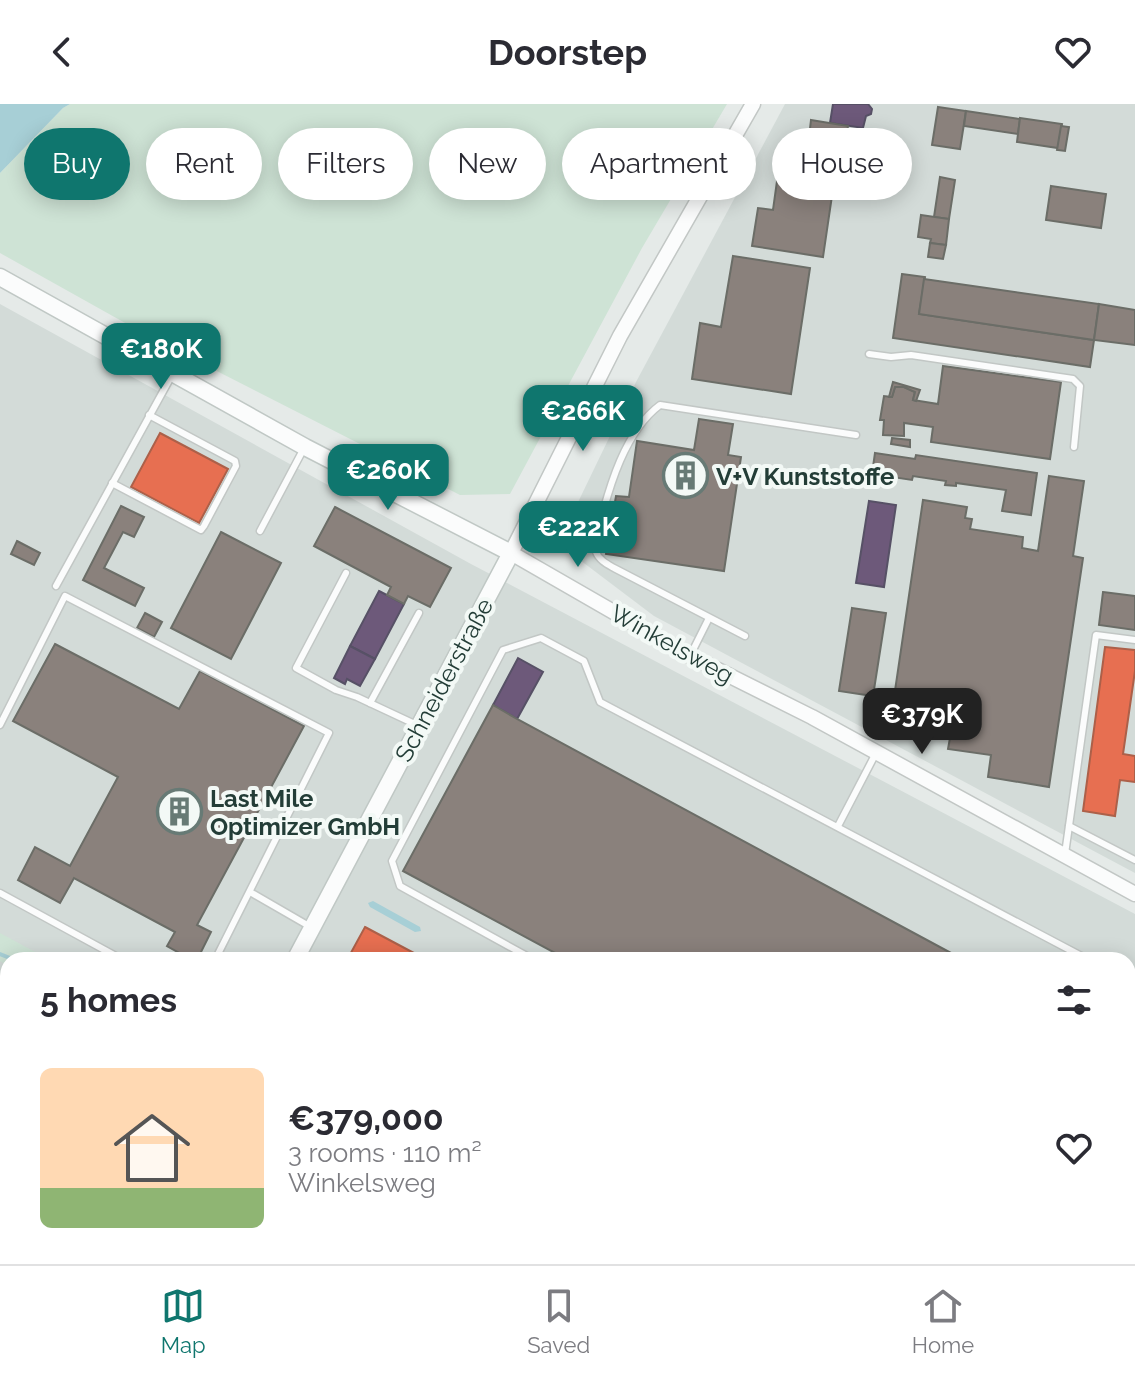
<!DOCTYPE html>
<meta charset="utf-8">
<style>
:root{--surface:#fff;--page:#f2f2f3;--text:#2b2b33;--muted:#7c7c81;--line:#e1e1e2;--accent:#0f766e}
body{margin:0;font-family:Raleway,sans-serif;background:var(--page);color:var(--text);height:100vh;display:flex;flex-direction:column;font-size:30px;white-space:nowrap}
*{box-sizing:border-box;margin:0}
p{font-size:26px;color:var(--muted)}
.icon{flex:none;width:44px;height:44px;fill:none;stroke:currentColor;stroke-width:2;stroke-linecap:round;stroke-linejoin:round}
.map{position:relative;flex:1;overflow:hidden}
.panel{position:absolute;left:0px;top:848px;width:1136px;height:312px;display:flex;flex-direction:column;background:var(--surface);border-radius:24px 24px 0 0;box-shadow:0 4px 20px #0003}
.panel>*{flex:none}
.top-card{position:absolute;left:24px;top:24px;width:1088px;height:72px;display:flex;gap:16px}
.price{position:absolute;translate:-50% -68px;padding:0 18px;border-radius:16px;background:var(--accent);color:#fff;font-size:26px;line-height:52px;filter:drop-shadow(0 2px 4px #0008)}
.price::after{content:'';position:absolute;left:50%;top:48px;width:24px;height:18px;margin-left:-12px;background:inherit;clip-path:polygon(0 0,100% 0,50% 100%)}
.price.active{background:#222;color:#fff}
ul{padding:0;list-style:none}
li{display:flex;align-items:center;gap:24px;height:200px;padding:0 40px}
li span{display:grid;place-items:center;flex:none;width:224px;height:160px;border-radius:12px;color:#555}
li>.icon{margin-inline-start:auto}
span .icon{width:96px;height:96px;fill:#fffc;stroke-width:1}
li b{font-size:34px}
h2{display:flex;justify-content:space-between;align-items:center;height:96px;padding:0 40px;font-size:34px}
.tag{padding:0 28px;border-radius:36px;background:var(--surface);box-shadow:0 4px 20px #0003;font-size:28px;line-height:72px}
.tag.active{background:var(--accent);color:#fff}
header{display:flex;justify-content:space-between;align-items:center;height:104px;padding:0 40px;background:var(--surface);font-size:36px;font-weight:700}
.tab-bar{display:flex;justify-content:space-around;align-items:center;height:112px;border-top:2px solid var(--line);background:var(--surface);font-size:22px;color:var(--muted)}
.tab-bar a{display:grid;justify-items:center;gap:4px}
.tab-bar .active{color:var(--accent)}
.map>svg:first-child{display:block}
.built{fill:#d3dbd8;fill-rule:evenodd}
.green{fill:#cee3d5}
.water{fill:#a7cfd6}
.shops{fill:#e76f51;stroke:#ac6049;stroke-width:2}
.offices{fill:#6d597a;stroke:#575166;stroke-width:2}
.industry{fill:#8a817c;stroke:#6b6d67;stroke-width:2}
.lines{fill:none;stroke-linecap:round;stroke-linejoin:round}
.stream{stroke:#a7cfd6;stroke-width:4}
.service-casing{stroke:#c2c7c5;stroke-width:9}
.tertiary-casing{stroke:#c2c7c5;stroke-width:17}
.secondary-casing{stroke:#c0c8c5;stroke-width:19}
.service{stroke:#fbfcfc;stroke-width:6}
.tertiary{stroke:#fbfcfc;stroke-width:14}
.secondary{stroke:#fbfcfc;stroke-width:16}
.labels{text-anchor:middle;dominant-baseline:central;stroke-width:8;stroke-linejoin:round;paint-order:stroke}
.poi-label{font-size:24px;font-weight:bold;fill:#233d37;stroke:#f3f9f6;text-anchor:start}
.street-label{font-size:24px;fill:#233d37;stroke:#f3f9f6}
</style>
<header><svg class="icon" aria-label="back" viewBox="0 0 24 24"><path d="M15 5l-7 7 7 7"/></svg>Doorstep<svg class="icon" aria-label="heart" viewBox="0 0 24 24"><path d="M12 20l-8-8c-3-5 5-10 8-4 3-6 11-1 8 4z"/></svg></header>
<div class="map">
<svg width="1135" height="1160" viewBox="0 0 1135 1160">
<rect width="100%" height="100%" fill="#e5eae8"/>
<g class="built">
<path d="M785,0H1135V769L654,512L568,447L567,421L636,278Z"/>
<path d="M0,200L471,460L1135,810V1160H0ZM8,856H1128V1152H8Z"/>
</g>
<g class="green">
<path d="M70,0H727L642,144L510,390L460,391L152,234L0,149V69L63,4Z"/>
<path d="M0,829L50,856H8V862L0,857Z"/>
<path d="M79,1152H124L120,1160H75Z"/>
</g>
<g class="water">
<path d="M0,0H70L63,4L0,69Z"/>
<path d="M373,797L420,823L421,827L415,828L370,803L368,799Z"/>
</g>
<g class="shops">
<path d="M160,329L228,365L199,419L131,383Z"/>
<path d="M1105,543L1135,546V567L1123,650L1135,652V678L1120,676L1115,712L1083,707Z"/>
<path d="M365,823L427,856H347Z"/>
</g>
<g class="offices">
<path d="M833,0H868L872,5L871,10L866,12L863,24L830,19Z"/>
<path d="M869,397L896,401L884,483L856,479Z"/>
<path d="M379,487L404,500L375,555L350,542Z"/>
<path d="M350,542L375,555L360,582L347,575L345,580L334,574Z"/>
<path d="M518,554L543,568L517,615L493,601Z"/>
</g>
<g class="industry">
<path d="M938,3L966,7L960,45L932,41Z"/>
<path d="M966,7L1020,15L1018,30L964,22Z"/>
<path d="M1020,14L1062,20L1058,44L1017,38Z"/>
<path d="M811,16L848,22L841,64L806,60Z"/>
<path d="M1061,22L1069,23L1065,47L1057,46Z"/>
<path d="M820,62L839,65L838,71L820,69Z"/>
<path d="M778,70L834,78L823,153L752,142L758,104L773,106Z"/>
<path d="M940,73L955,76L949,115L934,113Z"/>
<path d="M1051,82L1106,90L1101,124L1046,116Z"/>
<path d="M921,111L949,115L946,141L930,139L931,135L918,133Z"/>
<path d="M930,139L946,141L943,155L928,153Z"/>
<path d="M733,152L810,164L791,290L692,275L700,219L721,223Z"/>
<path d="M902,170L925,173L919,210L1094,236L1090,263L893,234Z"/>
<path d="M924,175L1099,200L1094,236L919,210Z"/>
<path d="M1099,200L1135,206V241L1094,236Z"/>
<path d="M943,262L1061,278L1050,355L931,338L933,323L904,319V332L883,331L884,316H880L884,292L892,293L895,283H904L915,288L913,296L938,300Z"/>
<path d="M893,278L920,286L916,297L913,296L915,288L904,283H895L892,293H889Z"/>
<path d="M699,315L733,320L728,351L741,353L724,467L606,450L616,392L629,393L637,337L694,346Z"/>
<path d="M892,334L910,336V343L891,340Z"/>
<path d="M875,349L915,355L916,351L1037,369L1031,411L1002,407L1006,386L956,379V382L945,381L946,377L913,372L912,376L872,370Z"/>
<path d="M1049,372L1084,377L1073,452L1083,454L1049,683L988,673L991,651L948,645L952,623L891,614L923,396L967,403L965,414L972,415L970,425L1023,433L1022,444L1038,447Z"/>
<path d="M121,402L144,413L134,433L123,428L104,464L144,484L135,502L83,476Z"/>
<path d="M335,403L451,464L430,503L408,492L404,500L387,491L391,483L314,442Z"/>
<path d="M221,428L281,459L231,555L171,524Z"/>
<path d="M17,437L40,449L34,461L11,450Z"/>
<path d="M1103,488L1135,492V526L1099,521Z"/>
<path d="M852,504L886,509L873,592L839,587Z"/>
<path d="M145,509L162,518L154,533L137,524Z"/>
<path d="M55,540L179,605L200,567L304,622L197,821L211,828L197,856H192L167,842L175,828L74,774L60,799L18,776L35,743L70,762L118,673L13,617Z"/>
<path d="M493,601L517,615L964,856H568L403,767Z"/>
<path d="M902,623L921,625L919,636L900,633Z"/>
<path d="M0,884L8,888V920L0,935Z"/>
<path d="M1128,945L1135,948V1031L1128,1044Z"/>
<path d="M0,977L8,981V1152H28L24,1160H0Z"/>
<path d="M245,1152H269L271,1153L267,1160H241Z"/>
<path d="M310,1152H376L372,1160H325Z"/>
<path d="M727,1152H809L805,1160H742Z"/>
<path d="M839,1152H1069L1065,1160H853Z"/>
</g>
<g class="lines">
<g class="stream">
<path d="M0,850L15,856"/>
<path d="M89,1160L92,1152"/>
</g>
<defs>
<g id="service">
<path d="M869,250L891,253L911,251L1073,275L1080,282L1074,343"/>
<path d="M112,379L201,426L204,422L236,362L235,357L149,311"/>
<path d="M260,427L303,346"/>
<path d="M346,469L296,564L336,586L357,593L419,622"/>
<path d="M56,482L172,271"/>
<path d="M745,532L614,464C607,460 599,456 596,448C593,440 597,431 599,423C609,383 625,327 660,301L856,331"/>
<path d="M690,552L709,514"/>
<path d="M370,599L419,509"/>
<path d="M0,621L65,492L329,629L215,856"/>
<path d="M838,722L876,649"/>
<path d="M1069,722L1135,756"/>
<path d="M1065,750L1096,531L1135,536"/>
<path d="M250,788L309,822"/>
<path d="M0,789L123,856"/>
<path d="M534,856L400,782L392,757L503,546L541,534L584,557L600,598L1089,856"/>
<path d="M1128,877L1135,880"/>
<path d="M605,1152L619,1160"/>
<path d="M45,1160L49,1152"/>
</g>
<path id="tertiary" d="M753,0L620,232L511,449L690,552L812,613L1135,790"/>
<g id="secondary">
<path d="M0,173L305,343L511,449L295,856"/>
<path d="M145,1160L148,1152"/>
</g>
</defs>
<use href="#service" class="service-casing"/>
<use href="#tertiary" class="tertiary-casing"/>
<use href="#secondary" class="secondary-casing"/>
<use href="#service" class="service"/>
<use href="#tertiary" class="tertiary"/>
<use href="#secondary" class="secondary"/>
</g>
<defs>
<symbol id="building-ring" viewBox="-11 -11 22 22"><circle r="9.5" fill="#f3f9f6" stroke="#677a75" stroke-width="1.5"/><path d="M-4-6H4V6H1V3H-1V6H-4ZM-2.5-4.3h1.7v1.8h-1.7ZM.8-4.3h1.7v1.8H.8ZM-2.5-1h1.7V.8h-1.7ZM.8-1h1.7V.8H.8Z" fill="#677a75"/></symbol>
</defs>
<g fill-rule="evenodd">
<use href="#building-ring" x="660" y="346" width="51" height="51"/>
<use href="#building-ring" x="154" y="682" width="51" height="51"/>
</g>
<g class="labels">
<g class="poi-label">
<text x="716" y="372">V+V Kunststoffe</text>
<text x="210" y="694">Last Mile<tspan x="210" dy="28">Optimizer GmbH</tspan></text>
</g>
<g class="street-label">
<text transform="translate(672 540) rotate(29)">Winkelsweg</text>
<text transform="translate(444 576) rotate(-62)">Schneiderstraße</text>
</g>
</g>
</svg>
<b class="price" style="left:161px;top:287px">€180K</b>
<b class="price" style="left:583px;top:349px">€266K</b>
<b class="price" style="left:388px;top:408px">€260K</b>
<b class="price" style="left:578px;top:465px">€222K</b>
<b class="price active" style="left:922px;top:652px">€379K</b>
<div class="top-card">
<a class="tag active">Buy</a>
<a class="tag">Rent</a>
<a class="tag">Filters</a>
<a class="tag">New</a>
<a class="tag">Apartment</a>
<a class="tag">House</a>
</div>
<section class="panel">
<h2>5 homes<svg class="icon" aria-label="filters" viewBox="0 0 24 24"><path d="M4 7h16M4 17h16"/><circle cx="9" cy="7" r="2"/><circle cx="15" cy="17" r="2"/></svg></h2>
<ul>
<li><span style="background:linear-gradient(#ffd9b3 75%,#8fb573 0)"><svg class="icon" aria-label="home" viewBox="0 0 24 24"><path d="M3 11l9-7 9 7M6 9v11h12V9"/></svg></span><div><b>€379,000</b><p>3 rooms · 110 m²</p><p>Winkelsweg</p></div><svg class="icon" aria-label="heart" viewBox="0 0 24 24"><path d="M12 20l-8-8c-3-5 5-10 8-4 3-6 11-1 8 4z"/></svg></li>
</ul>
</section>
</div>
<nav class="tab-bar">
<a class="active"><svg class="icon" aria-label="map" viewBox="0 0 24 24"><path d="M3 6l6-2 6 2 6-2v14l-6 2-6-2-6 2zM9 4v14M15 6v14"/></svg>Map</a>
<a><svg class="icon" aria-label="saved" viewBox="0 0 24 24"><path d="M7 4h10v16l-5-4-5 4z"/></svg>Saved</a>
<a><svg class="icon" aria-label="home" viewBox="0 0 24 24"><path d="M3 11l9-7 9 7M6 9v11h12V9"/></svg>Home</a>
</nav>
